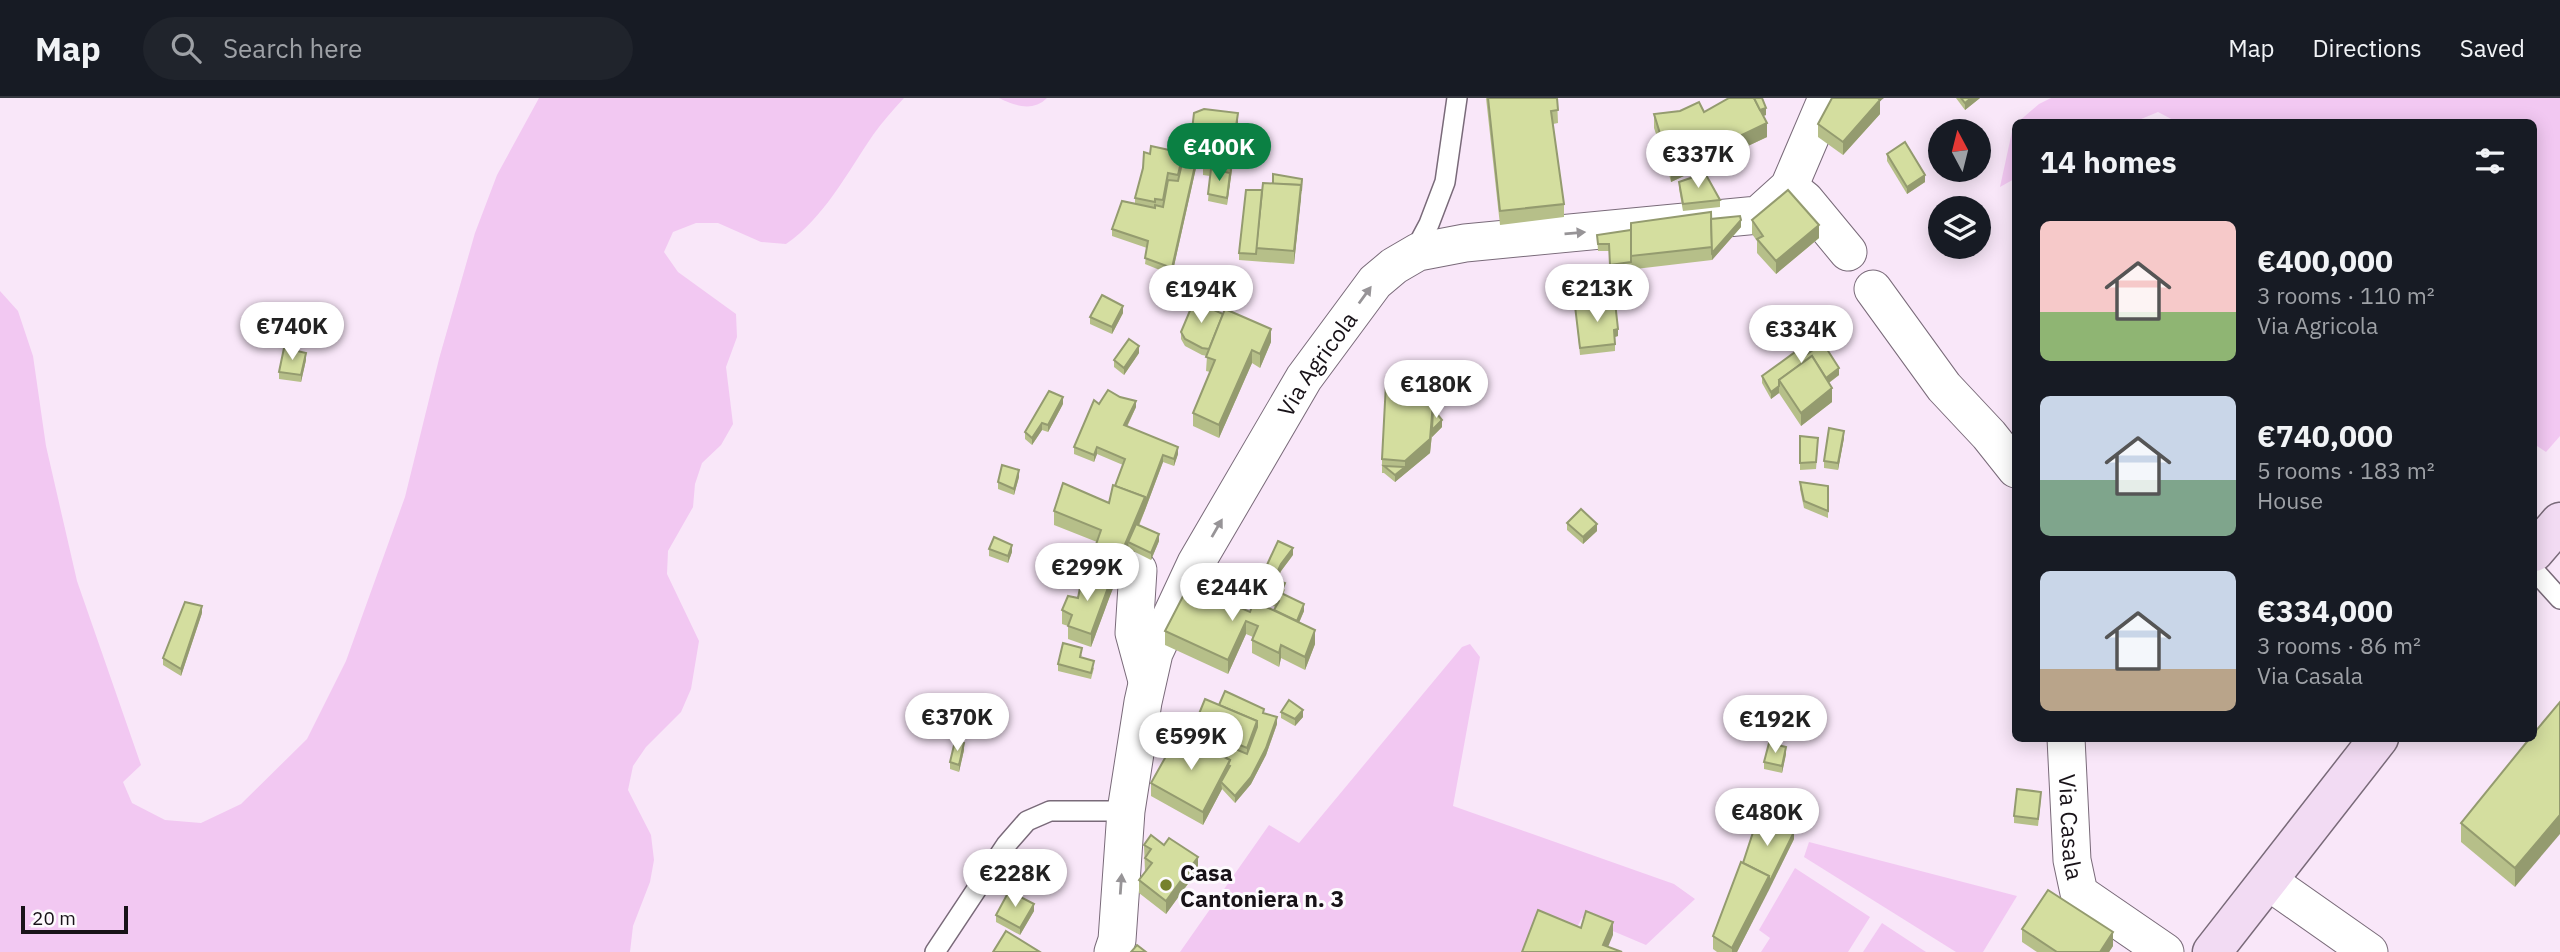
<!DOCTYPE html>
<meta charset="utf-8">
<style>
:root{--surface:#171b24;--page:#20242c;--text:#f1f3f6;--muted:#9ea1a6;--line:#363941;--accent:#0b8043}
body{margin:0;font-family:"IBM Plex Sans",sans-serif;background:var(--page);color:var(--text);height:100vh;display:flex;flex-direction:column;font-size:26px;white-space:nowrap}
*{box-sizing:border-box;margin:0}
p{font-size:23px;color:var(--muted)}
.icon{flex:none;width:38px;height:38px;fill:none;stroke:currentColor;stroke-width:2;stroke-linecap:round;stroke-linejoin:round}
.map{position:relative;flex:1;overflow:hidden}
.sheet{position:absolute;left:2012px;top:21px;width:525px;height:623px;display:flex;flex-direction:column;background:var(--surface);border-radius:10px;box-shadow:0 4px 18px #0003}
.sheet>*{flex:none}
.needle{width:46px;rotate:353deg}
.controls{position:absolute;left:1928px;top:21px;display:grid;gap:14px}
.controls a{display:grid;place-items:center;width:63px;height:63px;border-radius:50%;background:var(--surface);box-shadow:0 4px 18px #0003;font-size:35px}
.scale{position:absolute;left:21px;bottom:18px;width:107px;box-sizing:border-box;padding-left:7px;border:4px solid #181218;border-top:0;font-size:19px;line-height:24px;white-space:nowrap;color:#181218;-webkit-text-stroke:5px #fdfafd;paint-order:stroke}
.price{position:absolute;translate:-50% -60px;padding:0 16px;border-radius:24px;background:#fff;color:#222;font-size:23px;line-height:46px;filter:drop-shadow(0 2px 4px #0008)}
.price::after{content:'';position:absolute;left:50%;top:42px;width:21px;height:16px;margin-left:-10px;background:inherit;clip-path:polygon(0 0,100% 0,50% 100%)}
.price.active{background:var(--accent);color:#fff}
ul{padding:0;list-style:none}
li{display:flex;align-items:center;gap:21px;height:175px;padding:0 28px}
li span{display:grid;place-items:center;flex:none;width:196px;height:140px;border-radius:10px;color:#555}
li>.icon{margin-inline-start:auto}
span .icon{width:84px;height:84px;fill:#fffc;stroke-width:1}
li b{font-size:30px}
h2{display:flex;justify-content:space-between;align-items:center;height:84px;padding:0 28px;font-size:30px}
header{display:flex;align-items:center;gap:42px;box-sizing:border-box;height:98px;padding:0 35px;background:var(--surface);border-bottom:2px solid var(--line)}
header strong{font-size:33px}
nav{display:flex;gap:38px;margin-inline-start:auto;font-size:24px}
.search{width:490px;height:63px;background:var(--page);display:flex;align-items:center;gap:18px;box-sizing:border-box;padding:0 24px;border-radius:38px;color:var(--muted);font-size:26px}
.map>svg:first-child{display:block}
.green{fill:#f2c8f2}
.lines{fill:none;stroke-linecap:round;stroke-linejoin:round}
.lane-casing{stroke:#796a79;stroke-width:22}
.street-casing{stroke:#796a79;stroke-width:39}
.secondary-casing{stroke:#796a79;stroke-width:41}
.lane{stroke:#fff;stroke-width:19}
.street{stroke:#fff;stroke-width:37}
.secondary{stroke:#f2dbf3;stroke-width:38}
.wall{fill:#b6bf89}
.shaded-wall{fill:#949b6f}
.building{fill:#d4de9f;stroke:#949b6f;stroke-width:2}
.oneway{fill:#979497}
.poi-dot{fill:#77812d;stroke:#fdfafd;stroke-width:2.5}
.labels{text-anchor:middle;dominant-baseline:central;stroke-width:6;stroke-linejoin:round;paint-order:stroke}
.street-label{font-size:23px;fill:#181218;stroke:#fdfafd}
.poi-label{font-size:23px;font-weight:bold;fill:#181218;stroke:#fdfafd;text-anchor:start}
</style>
<header>
<strong>Map</strong>
<div class="search"><svg class="icon" aria-label="search" viewBox="0 0 24 24"><circle cx="10" cy="10" r="6"/><path d="M15 15l6 6"/></svg>Search here</div>
<nav><a>Map</a><a>Directions</a><a>Saved</a></nav>
</header>
<div class="map">
<svg width="2560" height="854" viewBox="0 0 2560 854">
<rect width="100%" height="100%" fill="#f9e7f9"/>
<g class="green">
<path d="M539,0H904C893,12 882,24 873,37C847,75 824,120 786,146L761,144L718,125H696L673,134L664,154L678,174L736,216L737,239L726,269L733,326L721,347L702,365L695,386L693,409L668,453L667,476L699,543L691,591L681,614L646,649L633,668L628,692L651,737L654,762L650,784L633,828L630,854H0V193L18,213L33,258L46,348L77,483L141,667L123,684L132,705L165,722L201,725L241,706L307,641L346,563L405,399L439,261L475,135L497,77Z"/>
<path d="M999,0H1047C1033,14 1015,8 999,0Z"/>
<path d="M2051,0H2560V338L2546,354L2534,346V24H2177L2158,14L2134,24H2018L2039,6Z"/>
<path d="M2016,26V80L2000,89L2013,29Z"/>
<path d="M1470,546L1480,559L1453,708L1674,786L1695,801L1646,847L1582,820L1575,833L1536,818L1521,854H1180L1269,727L1299,745L1462,549Z"/>
<path d="M1809,744L2017,798L1983,854H1956L1804,759Z"/>
<path d="M1795,770L1870,819L1848,854H1761L1770,840L1759,832Z"/>
<path d="M1882,825L1926,854H1863Z"/>
</g>
<g class="lines">
<defs>
<g id="lane">
<path d="M1413,156L1429,126L1445,84L1457,0"/>
<path d="M2534,472L2560,501"/>
<path d="M935,854L1006,747L1027,723L1050,713H1126"/>
</g>
<g id="street">
<path d="M1789,89L1805,102L1848,154"/>
<path d="M1873,191L1944,289L1989,337L2016,371"/>
<path d="M1138,472L1134,535L1147,583"/>
<path id="s1" d="M2066,640L2072,762L2079,795L2165,854"/>
<path d="M2268,783L2369,854"/>
<path id="s2" d="M1113,854L1117,842L1126,713L1143,604L1154,555L1196,465L1304,280L1375,184L1394,168L1418,154L1465,145L1758,117L1789,89L1827,0"/>
</g>
<g id="secondary">
<path d="M2534,454L2560,424"/>
<path d="M2212,854L2379,640"/>
</g>
</defs>
<use href="#lane" class="lane-casing"/>
<use href="#street" class="street-casing"/>
<use href="#secondary" class="secondary-casing"/>
<use href="#lane" class="lane"/>
<use href="#street" class="street"/>
<use href="#secondary" class="secondary"/>
</g>
<g class="wall">
<path d="M1486,0H1557L1558,25L1553,26L1564,106V119L1500,127Z"/>
<path d="M1956,0H1980L1965,12Z"/>
<path d="M1880,3V16L1843,57L1818,39V26Z"/>
<path d="M1680,13L1766,17L1763,18L1767,39L1671,84L1667,69L1660,73L1651,55V48L1659,45L1654,30V16Z"/>
<path d="M1238,29L1227,107L1208,103L1210,78L1203,77V63L1205,46L1192,45V32Z"/>
<path d="M1887,56L1925,84L1907,96L1887,63Z"/>
<path d="M1183,61L1196,70L1172,177L1145,166L1147,150L1112,138V131L1135,106V100Z"/>
<path d="M1679,84L1720,102V109L1683,113L1679,91Z"/>
<path d="M1302,88L1294,166L1239,162V155L1262,92Z"/>
<path d="M1711,121L1741,129L1712,162L1610,174L1609,153H1598L1597,137Z"/>
<path d="M1752,122L1819,140L1776,176L1757,155V143L1752,136Z"/>
<path d="M1575,208L1618,238L1615,239V253L1580,257Z"/>
<path d="M1123,215L1112,236L1090,226V219Z"/>
<path d="M1181,234L1271,244L1260,270L1252,265L1219,340L1193,328V315L1210,274L1206,273L1207,258L1202,257L1185,248L1181,241Z"/>
<path d="M1139,255L1124,277L1114,269V262Z"/>
<path d="M1807,256L1839,277L1829,285L1832,304L1801,328L1779,295L1771,301L1762,285V278Z"/>
<path d="M306,262L301,284L279,281V274Z"/>
<path d="M1063,306L1048,334L1042,332L1032,347L1025,341V334Z"/>
<path d="M1099,306L1136,309L1127,329L1178,356L1174,368L1163,364L1139,428L1159,443L1151,462L1129,451L1118,476L1091,549L1068,541V528L1062,526V512L1078,500L1081,488L1059,480V473L1093,462V455L1097,444L1054,427V413L1109,405L1123,367L1097,356L1094,364L1074,356V349Z"/>
<path d="M1433,311L1442,329L1432,339V336L1430,355L1395,384L1384,375H1382V361Z"/>
<path d="M1800,338L1818,347L1816,371L1800,372Z"/>
<path d="M1844,340L1838,372L1824,370V363Z"/>
<path d="M1019,379L1014,397L998,391V384Z"/>
<path d="M1800,384L1828,388V420L1804,410L1800,391Z"/>
<path d="M1567,425L1597,433L1583,446L1567,432Z"/>
<path d="M989,451L1012,454L1008,465L989,458Z"/>
<path d="M1293,457L1281,473L1277,482L1285,492L1283,496L1304,513L1299,525L1315,546L1305,572L1281,560L1279,569L1252,555V542L1253,539L1246,536L1228,576L1165,547V533L1218,496L1216,499L1250,514L1274,512L1276,509L1254,502V495Z"/>
<path d="M202,515L181,578L163,567V560Z"/>
<path d="M1082,557L1081,559L1094,570L1091,581L1058,573V566Z"/>
<path d="M1219,607L1264,615L1277,626L1266,657L1251,686L1235,705L1222,691L1203,727L1151,698V685L1194,643V628Z"/>
<path d="M1281,614L1303,619L1295,628L1281,620Z"/>
<path d="M2530,640L2515,789L2461,744V725Z"/>
<path d="M964,652L959,674L950,671V664Z"/>
<path d="M1786,656L1782,675L1764,671V664Z"/>
<path d="M2041,701L2038,728L2014,725V718Z"/>
<path d="M1794,741L1737,854H1717L1713,851V838L1743,765Z"/>
<path d="M1144,747L1198,772L1166,816L1139,795V782L1145,774Z"/>
<path d="M1034,813L1020,837L996,824V817Z"/>
<path d="M2022,831L2113,848L2109,854H2037L2022,844Z"/>
</g>
<g class="shaded-wall">
<path d="M1874,0H1884L1880,3V16L1843,57V44Z"/>
<path d="M1971,0H1980L1965,12V5Z"/>
<path d="M1766,10V17L1757,20V13Z"/>
<path d="M1238,15V29L1227,107L1230,69Z"/>
<path d="M1767,25V39L1671,84V71Z"/>
<path d="M1196,63V70L1172,177V170Z"/>
<path d="M1665,63L1667,69L1660,73V66Z"/>
<path d="M1925,77V84L1907,96V89Z"/>
<path d="M1302,81L1301,101L1294,166V153Z"/>
<path d="M1741,122V129L1712,162V155Z"/>
<path d="M1819,127V140L1776,176V163Z"/>
<path d="M1123,208V215L1112,236V229Z"/>
<path d="M1271,231V244L1260,270V256Z"/>
<path d="M1618,231V238L1614,239V232Z"/>
<path d="M1139,248V255L1124,277V270Z"/>
<path d="M1252,252V265L1219,340V327Z"/>
<path d="M306,255V262L301,284V277Z"/>
<path d="M1839,270V277L1823,289V282Z"/>
<path d="M1779,288V295L1771,301V294Z"/>
<path d="M1832,290V304L1801,328V315Z"/>
<path d="M1063,299V306L1048,334V327Z"/>
<path d="M1136,303V309L1124,334V327Z"/>
<path d="M1433,305L1432,331L1442,322V329L1432,339V336L1430,355L1395,384V377L1405,369V363Z"/>
<path d="M1042,325V332L1032,347V340Z"/>
<path d="M1844,333V340L1838,372V365Z"/>
<path d="M1097,349V356L1094,364V357Z"/>
<path d="M1178,349V356L1174,368V361Z"/>
<path d="M1163,357V364L1145,412L1131,445L1128,444L1129,451L1110,498V491L1118,469V463Z"/>
<path d="M1019,372V379L1014,397V391Z"/>
<path d="M1597,426V433L1583,446V439Z"/>
<path d="M1159,436V443L1151,462V455Z"/>
<path d="M1012,447V454L1008,465V458Z"/>
<path d="M1293,450V457L1281,473L1274,488V481L1281,466Z"/>
<path d="M1218,483V496L1211,510V497Z"/>
<path d="M1110,484V498L1091,549V536Z"/>
<path d="M1304,506V513L1294,536V529Z"/>
<path d="M202,508V515L181,578V571Z"/>
<path d="M1246,523V536L1228,576V562Z"/>
<path d="M1315,532V546L1305,572V559Z"/>
<path d="M1281,547V560L1279,569V555Z"/>
<path d="M1303,612V619L1295,628V621Z"/>
<path d="M1277,619V626L1266,657L1251,686L1235,705V698Z"/>
<path d="M1257,623V636L1247,663V650Z"/>
<path d="M964,645V652L959,674V667Z"/>
<path d="M1786,649V656L1782,675V668Z"/>
<path d="M1230,662V675L1221,684L1222,691L1203,727V714Z"/>
<path d="M2560,717V736L2515,789V770Z"/>
<path d="M1794,734V741L1769,792V785Z"/>
<path d="M1198,759V772L1166,816V803Z"/>
<path d="M1769,778V792L1737,854H1732V850Z"/>
<path d="M1034,806V813L1020,837V830Z"/>
<path d="M1613,824V837L1606,854L1603,847Z"/>
<path d="M2113,834V848L2109,854H2100Z"/>
</g>
<g class="building">
<path d="M1488,0H1557L1558,12L1551,13L1564,106L1500,113Z"/>
<path d="M1729,0H1754L1767,25L1671,71L1654,16L1680,13L1699,4L1704,14Z"/>
<path d="M1754,0H1762L1766,10L1760,12Z"/>
<path d="M1832,0H1878L1880,2L1843,44L1818,26Z"/>
<path d="M1961,0H1971L1965,5Z"/>
<path d="M1204,11L1238,15L1230,69L1203,63L1207,33L1192,32L1194,15Z"/>
<path d="M1661,44L1668,62L1660,66L1651,48Z"/>
<path d="M1905,44L1925,77L1907,89L1887,56Z"/>
<path d="M1151,48L1183,55L1178,77L1168,75L1163,102L1155,101V104L1135,100L1143,70L1144,54L1150,56Z"/>
<path d="M1183,61L1196,63L1172,170L1145,160L1148,143L1112,131L1122,103L1155,110V107L1163,109L1168,82L1178,83Z"/>
<path d="M1211,71L1230,75L1227,100L1208,96Z"/>
<path d="M1705,75L1720,102L1683,106L1679,84Z"/>
<path d="M1273,76L1302,81L1301,93V87L1273,86Z"/>
<path d="M1263,85L1301,87L1294,153L1256,150Z"/>
<path d="M1246,92H1262L1256,156L1239,155Z"/>
<path d="M1788,92L1819,127L1776,163L1757,141L1763,138L1752,122Z"/>
<path d="M1711,114L1712,149L1631,158V125Z"/>
<path d="M1740,118L1741,122L1712,155L1711,121Z"/>
<path d="M1631,132V164L1610,167L1609,146H1598L1597,137Z"/>
<path d="M1102,197L1123,208L1112,229L1090,219Z"/>
<path d="M1194,203L1223,216L1209,251L1202,250L1185,241L1181,234Z"/>
<path d="M1615,204L1618,231L1614,232L1615,246L1580,250L1575,208Z"/>
<path d="M1225,211L1271,231L1260,256L1252,252L1219,327L1193,315L1215,262L1206,259Z"/>
<path d="M1129,241L1139,248L1124,270L1114,262Z"/>
<path d="M1823,245L1839,270L1826,280L1812,258L1779,282V288L1771,294L1762,278L1802,249L1807,256Z"/>
<path d="M284,250L306,255L301,277L279,274Z"/>
<path d="M1812,258L1832,290L1801,315L1779,282Z"/>
<path d="M1403,273L1413,286L1388,285Z"/>
<path d="M1386,285L1418,286L1433,305L1430,341L1405,363L1382,361Z"/>
<path d="M1108,292L1120,299L1136,303L1124,327L1178,349L1174,361L1163,357L1145,405V399L1115,388L1125,361L1097,349L1094,357L1074,349L1094,302L1099,306Z"/>
<path d="M1049,293L1063,299L1048,327L1042,325L1032,340L1025,334Z"/>
<path d="M1433,311L1442,322L1432,332Z"/>
<path d="M1829,330L1844,333L1838,365L1824,363Z"/>
<path d="M1800,338L1818,340L1816,364L1800,365Z"/>
<path d="M1002,367L1019,372L1014,391L998,384Z"/>
<path d="M1384,368L1405,369L1395,377Z"/>
<path d="M1800,384L1828,388V413L1804,403Z"/>
<path d="M1063,385L1109,405L1113,387L1145,399L1118,463L1093,455L1101,432L1054,413Z"/>
<path d="M1581,411L1597,426L1583,439L1567,425Z"/>
<path d="M1136,426L1159,436L1151,455L1128,444Z"/>
<path d="M994,439L1012,447L1008,458L989,451Z"/>
<path d="M1278,443L1293,450L1281,466L1274,481L1285,485L1281,495L1304,506L1297,523L1274,512L1279,503L1254,495Z"/>
<path d="M1065,454L1118,469L1110,491V484L1083,475L1082,481L1059,473Z"/>
<path d="M1083,475L1110,484L1091,536L1068,528L1072,517L1062,512L1068,498L1078,500Z"/>
<path d="M1195,475L1218,483L1211,497L1250,514L1254,503L1315,532L1305,559L1281,547L1279,555L1252,542L1258,528L1246,523L1228,562L1165,533Z"/>
<path d="M185,504L202,508L181,571L163,560Z"/>
<path d="M1063,545L1082,550L1080,559L1094,563L1091,575L1058,566Z"/>
<path d="M1225,593L1264,611L1263,615L1277,619L1266,650L1251,679L1235,698L1221,684L1230,668L1228,667L1230,662L1194,643L1197,635L1247,656L1257,629V623L1219,607Z"/>
<path d="M1205,601L1257,623L1247,650L1194,628Z"/>
<path d="M1289,602L1303,612L1295,621L1281,614Z"/>
<path d="M2560,604V717L2515,770L2461,725L2530,640H2534V635Z"/>
<path d="M1179,635L1230,662L1203,714L1151,685Z"/>
<path d="M955,643L964,645L959,667L950,664Z"/>
<path d="M1769,645L1786,649L1782,668L1764,664Z"/>
<path d="M2017,691L2041,694L2038,721L2014,718Z"/>
<path d="M1757,722L1794,734L1769,785V778L1743,765Z"/>
<path d="M1151,737L1164,747L1169,740L1198,759L1166,803L1139,782L1152,765L1145,760L1151,751L1144,747Z"/>
<path d="M1741,764L1769,778L1732,850L1713,838Z"/>
<path d="M2048,792L2113,834L2100,854H2057L2022,831Z"/>
<path d="M1009,793L1034,806L1020,830L996,817Z"/>
<path d="M1538,812L1581,830L1586,813L1613,824L1603,847L1622,854H1522Z"/>
<path d="M1006,833L1040,854H993Z"/>
<path d="M1137,847L1146,854H1131Z"/>
</g>
<defs><path id="oneway-solid" d="M-6-.8H1V-3.2L6.5 0L1 3.2V.8H-6Z" transform="scale(1.75)"/></defs>
<g class="oneway">
<use href="#oneway-solid" transform="translate(1575 135) rotate(-5)"/>
<use href="#oneway-solid" transform="translate(1365 197) rotate(-54)"/>
<use href="#oneway-solid" transform="translate(1217 430) rotate(-60)"/>
<use href="#oneway-solid" transform="translate(1121 786) rotate(-86)"/>
</g>
<circle class="poi-dot" cx="1166" cy="787" r="7"/>
<g class="labels">
<g class="street-label">
<text stroke="none"><textPath href="#s2" startOffset="635">Via Agricola</textPath></text>
<text stroke="none"><textPath href="#s1" startOffset="89">Via Casala</textPath></text>
</g>
<g class="poi-label">
<text x="1180" y="774">Casa<tspan x="1180" dy="26">Cantoniera n. 3</tspan></text>
</g>
</g>
</svg>
<div class="controls">
<a><svg class="needle" viewBox="-14 -14 28 28"><path d="M0-13l5 13h-10z" fill="#e53935"/><path d="M0 13l5-13h-10z" fill="#9ea1a6"/></svg></a>
<a><svg class="icon" aria-label="layers" viewBox="0 0 24 24"><path d="M12 4l9 5-9 5-9-5zM3 14l9 5 9-5"/></svg></a>
</div>
<div class="scale">20 m</div>
<b class="price active" style="left:1219px;top:85px">€400K</b>
<b class="price" style="left:1698px;top:92px">€337K</b>
<b class="price" style="left:1597px;top:226px">€213K</b>
<b class="price" style="left:1201px;top:227px">€194K</b>
<b class="price" style="left:292px;top:264px">€740K</b>
<b class="price" style="left:1801px;top:267px">€334K</b>
<b class="price" style="left:1436px;top:322px">€180K</b>
<b class="price" style="left:1087px;top:505px">€299K</b>
<b class="price" style="left:1232px;top:525px">€244K</b>
<b class="price" style="left:957px;top:655px">€370K</b>
<b class="price" style="left:1775px;top:657px">€192K</b>
<b class="price" style="left:1191px;top:674px">€599K</b>
<b class="price" style="left:1767px;top:750px">€480K</b>
<b class="price" style="left:1015px;top:811px">€228K</b>
<section class="sheet">
<h2>14 homes<svg class="icon" aria-label="filters" viewBox="0 0 24 24"><path d="M4 7h16M4 17h16"/><circle cx="9" cy="7" r="2"/><circle cx="15" cy="17" r="2"/></svg></h2>
<ul>
<li><span style="background:linear-gradient(#f6c9c9 65%,#8fb573 0)"><svg class="icon" aria-label="home" viewBox="0 0 24 24"><path d="M3 11l9-7 9 7M6 9v11h12V9"/></svg></span><div><b>€400,000</b><p>3 rooms · 110 m²</p><p>Via Agricola</p></div></li>
<li><span style="background:linear-gradient(#c9d6e8 60%,#7fa58c 0)"><svg class="icon" aria-label="home" viewBox="0 0 24 24"><path d="M3 11l9-7 9 7M6 9v11h12V9"/></svg></span><div><b>€740,000</b><p>5 rooms · 183 m²</p><p>House</p></div></li>
<li><span style="background:linear-gradient(#c9d6e8 70%,#b9a48a 0)"><svg class="icon" aria-label="home" viewBox="0 0 24 24"><path d="M3 11l9-7 9 7M6 9v11h12V9"/></svg></span><div><b>€334,000</b><p>3 rooms · 86 m²</p><p>Via Casala</p></div></li>
</ul>
</section>
</div>
